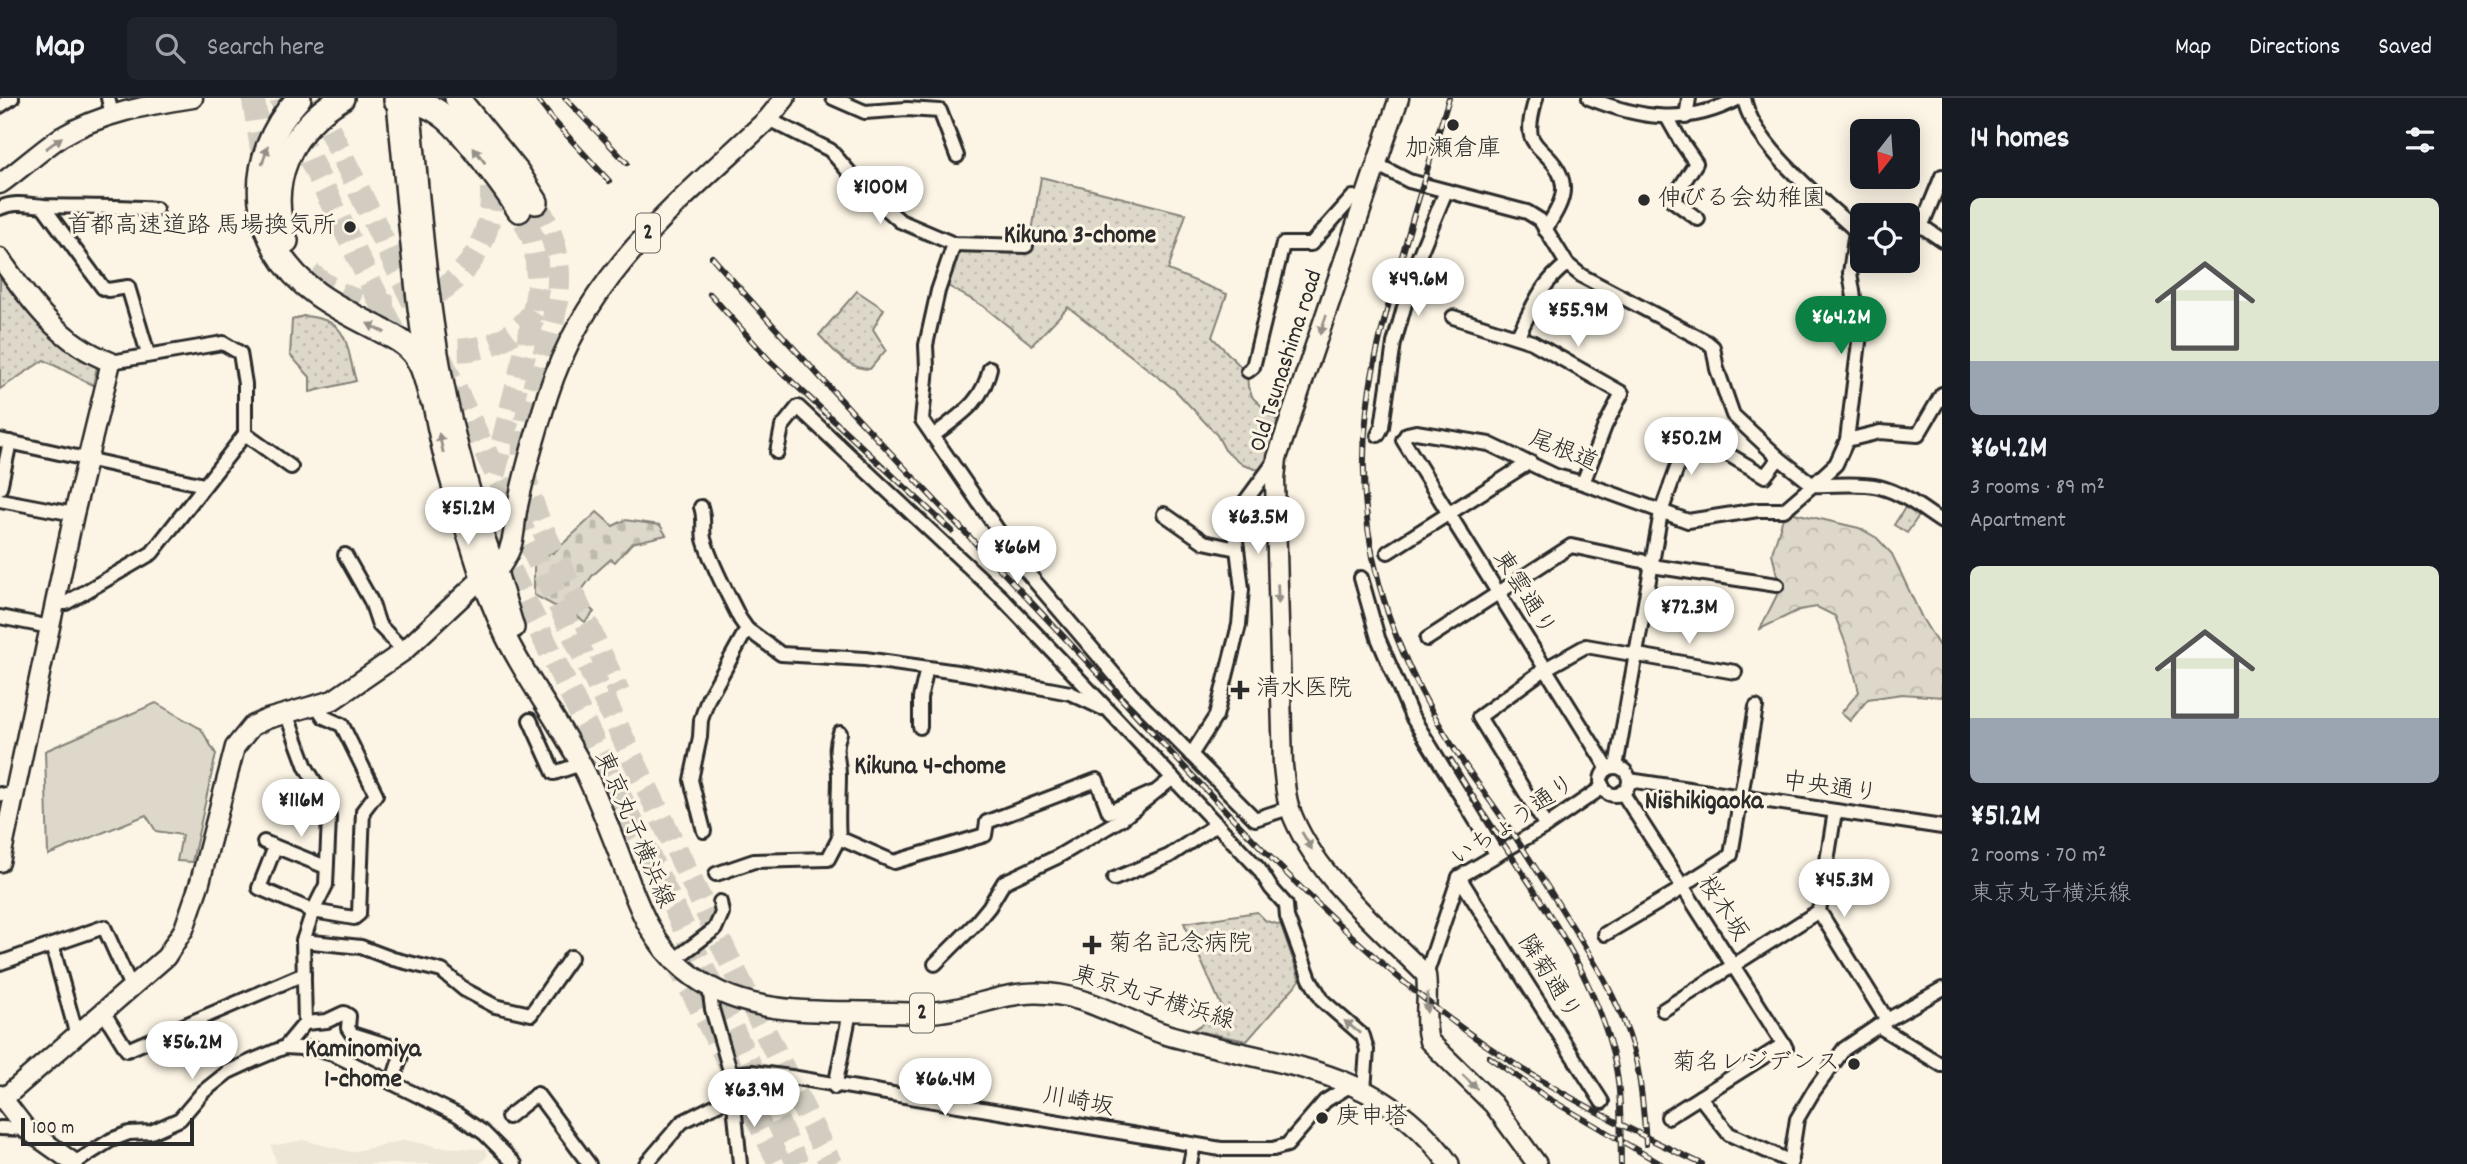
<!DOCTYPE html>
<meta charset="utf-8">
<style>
:root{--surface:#171b24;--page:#20242c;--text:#f1f3f6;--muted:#9ea1a6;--line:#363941;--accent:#0b8043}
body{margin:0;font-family:Dekko,"Klee One",sans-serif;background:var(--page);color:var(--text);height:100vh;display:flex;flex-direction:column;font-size:26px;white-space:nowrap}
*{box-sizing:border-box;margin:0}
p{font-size:23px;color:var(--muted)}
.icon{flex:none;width:38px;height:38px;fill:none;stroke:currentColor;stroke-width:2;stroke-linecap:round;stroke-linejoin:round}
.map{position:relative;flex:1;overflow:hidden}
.panel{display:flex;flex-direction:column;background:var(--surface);width:525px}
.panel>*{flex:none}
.needle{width:46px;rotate:197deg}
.buttons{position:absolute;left:1850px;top:21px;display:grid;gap:14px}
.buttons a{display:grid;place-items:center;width:70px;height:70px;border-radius:10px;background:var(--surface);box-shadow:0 4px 18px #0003;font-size:35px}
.scale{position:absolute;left:21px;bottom:18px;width:173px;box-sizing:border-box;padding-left:7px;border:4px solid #2b2b2b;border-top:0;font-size:19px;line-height:24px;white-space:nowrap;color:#2b2b2b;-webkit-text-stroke:5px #fcf5e5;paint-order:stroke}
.price{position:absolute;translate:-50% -60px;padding:0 16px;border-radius:24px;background:#fff;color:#222;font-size:23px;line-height:46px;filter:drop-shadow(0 2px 4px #0008)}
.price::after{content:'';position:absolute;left:50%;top:42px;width:21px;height:16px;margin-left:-10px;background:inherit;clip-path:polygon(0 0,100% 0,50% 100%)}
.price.on{background:var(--accent);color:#fff}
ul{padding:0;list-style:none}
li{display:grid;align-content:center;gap:14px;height:371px;padding:0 28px}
li span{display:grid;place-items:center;height:217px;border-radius:10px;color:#555}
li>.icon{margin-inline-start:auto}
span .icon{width:126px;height:126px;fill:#fffc;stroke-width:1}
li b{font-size:30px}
h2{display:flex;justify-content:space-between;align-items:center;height:84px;padding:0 28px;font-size:30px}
header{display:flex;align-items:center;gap:42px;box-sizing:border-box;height:98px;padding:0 35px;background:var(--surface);border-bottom:2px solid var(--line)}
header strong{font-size:33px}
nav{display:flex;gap:38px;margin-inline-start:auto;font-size:24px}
.search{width:490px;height:63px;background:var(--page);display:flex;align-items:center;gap:18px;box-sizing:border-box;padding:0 24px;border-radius:10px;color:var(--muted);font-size:26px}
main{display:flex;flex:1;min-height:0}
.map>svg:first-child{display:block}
.built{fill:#ece6d7}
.green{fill:url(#green-dots);stroke:#84827a;stroke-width:2}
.forest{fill:url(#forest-crowns);stroke:#84827a;stroke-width:2}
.cemetery{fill:url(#cemetery-stones);stroke:#84827a;stroke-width:2}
.pitch{fill:#ded8ca;stroke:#84827a;stroke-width:2}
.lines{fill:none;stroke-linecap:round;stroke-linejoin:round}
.highway-tunnel{stroke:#d2cdc0;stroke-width:23;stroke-dasharray:23 11;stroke-linecap:butt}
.street-casing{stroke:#2b2b2b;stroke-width:18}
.secondary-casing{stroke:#2b2b2b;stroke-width:23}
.primary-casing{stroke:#2b2b2b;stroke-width:24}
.highway-casing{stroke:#2b2b2b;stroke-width:28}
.street{stroke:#fcf5e5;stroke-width:12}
.secondary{stroke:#fcf5e5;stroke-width:18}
.primary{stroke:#fcf5e5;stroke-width:19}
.highway{stroke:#fcf5e5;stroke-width:23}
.rail-casing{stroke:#2b2b2b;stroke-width:6}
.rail{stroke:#fcf5e5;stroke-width:3.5;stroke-dasharray:10;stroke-linecap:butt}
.oneway{fill:#949088}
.poi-dot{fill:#2b2b2b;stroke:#fcf5e5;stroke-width:2.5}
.labels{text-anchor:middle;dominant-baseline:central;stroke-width:6;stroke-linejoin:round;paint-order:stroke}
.shield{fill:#fcf5e5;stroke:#6a6863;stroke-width:2}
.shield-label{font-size:23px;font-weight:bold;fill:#2b2b2b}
.poi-label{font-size:24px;fill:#2b2b2b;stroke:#fcf5e5;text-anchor:start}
.street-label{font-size:24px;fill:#2b2b2b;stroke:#fcf5e5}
.neighbourhood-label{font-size:26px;font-weight:bold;fill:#2b2b2b;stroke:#fcf5e5}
</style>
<header>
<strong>Map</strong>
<div class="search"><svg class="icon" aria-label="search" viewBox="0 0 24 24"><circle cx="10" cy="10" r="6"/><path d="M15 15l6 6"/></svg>Search here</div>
<nav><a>Map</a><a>Directions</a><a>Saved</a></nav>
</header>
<main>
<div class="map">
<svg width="1942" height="1066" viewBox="0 0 1942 1066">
<defs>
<pattern id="green-dots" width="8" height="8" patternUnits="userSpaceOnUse" patternTransform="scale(1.75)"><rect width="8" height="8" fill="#ded8ca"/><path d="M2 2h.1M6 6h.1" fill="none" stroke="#bfbaae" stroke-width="1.8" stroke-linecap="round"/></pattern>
<pattern id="forest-crowns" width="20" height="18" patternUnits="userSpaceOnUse" patternTransform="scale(1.75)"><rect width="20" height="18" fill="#ded8ca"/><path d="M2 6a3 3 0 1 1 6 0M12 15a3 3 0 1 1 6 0" fill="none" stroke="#bfbaae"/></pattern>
<pattern id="cemetery-stones" width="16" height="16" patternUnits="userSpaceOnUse" patternTransform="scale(1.75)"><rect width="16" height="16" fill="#ded8ca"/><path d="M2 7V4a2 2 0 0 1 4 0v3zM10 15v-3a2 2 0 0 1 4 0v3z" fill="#bfbaae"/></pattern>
</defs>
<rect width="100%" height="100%" fill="#fcf5e5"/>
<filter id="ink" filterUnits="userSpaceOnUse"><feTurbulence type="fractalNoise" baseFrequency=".0143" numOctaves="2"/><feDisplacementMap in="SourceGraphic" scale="14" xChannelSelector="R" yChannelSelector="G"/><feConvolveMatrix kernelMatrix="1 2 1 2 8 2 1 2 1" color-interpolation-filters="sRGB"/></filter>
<g filter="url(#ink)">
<path class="built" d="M303,1042L351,1054L405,1042L438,1049L485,1051L488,1057L479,1066H277L271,1048Z"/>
<g class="green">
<path d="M1041,79L1186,116L1168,172L1227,196L1212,239L1247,275L1248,289L1253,300L1277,322L1274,344L1267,372L1255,371L1243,367L1225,352L1217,337L1175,292L1068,209L1032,247L983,208L948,188L959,151L1029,152Z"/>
<path d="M0,173L44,231L63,247L97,269L93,287L44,262L0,291Z"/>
<path d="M857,193L884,211L873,231L886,252L870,271C847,271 834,252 819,237Z"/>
<path d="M303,218C351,221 345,247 356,283L310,294V279L290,257L292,222Z"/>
<path d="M1906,408L1920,416L1907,435L1894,427Z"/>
<path d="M1257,814L1266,823L1281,827L1300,882L1247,943L1193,932L1220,915L1222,909L1184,825Z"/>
</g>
<path class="forest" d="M1790,414L1859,430L1877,440L1892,456L1922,520L1942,553V599L1902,596L1868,601L1850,623L1841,615L1859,594L1849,554L1835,518L1817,509L1799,512L1760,531L1780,491L1772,455L1783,420Z"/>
<path class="cemetery" d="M597,414L613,428L625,422L660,427L666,437L632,445L615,464L611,461L593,477L582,492L585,496L581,501L594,514L585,524L577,518L575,519L534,497V457L547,458L550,454L553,455Z"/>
<path class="pitch" d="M156,605L201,631L216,656L192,764L177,763L182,737L156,733L146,717L48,757L45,653Z"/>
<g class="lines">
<g class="highway-tunnel">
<path d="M253,0L265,71"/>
<path d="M280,0L403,251"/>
<path d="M314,0L420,218"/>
<path d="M536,104C545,122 554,139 557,159C568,230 516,297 524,368C528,405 547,441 563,473C581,514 600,554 619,595"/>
<path d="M311,176C332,193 356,206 384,208C458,211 509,131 486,65"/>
<path d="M425,248C465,259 510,249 534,213"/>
<path d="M441,261L727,857L831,1066"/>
<path d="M494,377L530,235L538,189L536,156L533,140L519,112"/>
<path d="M481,411L798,1066"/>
<path d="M675,860L780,1066"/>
</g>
<defs>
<g id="street">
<path d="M108,0L112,16"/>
<path d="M833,0L865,14L907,11L940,13L957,58"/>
<path d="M1536,0C1533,11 1528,26 1531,38C1534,47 1542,53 1548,59C1574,86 1562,105 1545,132"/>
<path d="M1589,0C1640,21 1688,28 1739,0"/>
<path d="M1744,0C1752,46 1822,101 1856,133L1862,135"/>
<path d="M0,8L12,0"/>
<path d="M1667,19L1680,42L1696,65L1672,102L1698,121"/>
<path d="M1686,19L1689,0"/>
<path d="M768,21L830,52L863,90L900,123L954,146L1026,148"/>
<path d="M1376,66L1409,83L1527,114L1540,122L1567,166L1582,178L1707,244L1713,249L1717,271L1733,317L1779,360L1813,387L1836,366L1847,342L1860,236L1850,175L1856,133"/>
<path d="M43,108L103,190L108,192L128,189L148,256"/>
<path d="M0,110C14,103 29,107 44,108C82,109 119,108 156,111"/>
<path d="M1920,127L1942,142"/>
<path d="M1908,135L1920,127L1924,122L1942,78"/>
<path d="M954,146L938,193L926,247L927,270L922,322L1026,473L1131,596L1255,721L1289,710"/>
<path d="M1453,219L1532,244L1622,295L1605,328L1583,385"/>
<path d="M1518,238C1532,210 1541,185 1567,166"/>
<path d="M1248,273L1253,269L1283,146H1311L1353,99L1364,103"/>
<path d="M245,336L291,369"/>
<path d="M1378,337L1382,329L1394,245L1417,163L1446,93"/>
<path d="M933,338C961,316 982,306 990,270"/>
<path d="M0,342L204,387"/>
<path d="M1847,342L1880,334L1918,337L1942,296"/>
<path d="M777,354L782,329L798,309L1001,499L1259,771L1271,790L1286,807L1287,819L1310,881L1323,903L1363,938L1367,952L1364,992"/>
<path d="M0,390L10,344"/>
<path d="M0,402L74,416"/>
<path d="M701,409C705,420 702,430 704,441C712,469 728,496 740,521L747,531L781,556L865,561L964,575L1070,595L1102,610"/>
<path d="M1164,416L1204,444L1237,451"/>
<path d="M1388,454L1530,364"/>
<path d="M345,457L371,503L379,527L404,553"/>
<path d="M1361,480L1378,540L1411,617L1497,757"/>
<path d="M55,505H66L152,455L245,336V286L240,255L223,245L111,264"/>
<path d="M0,519L50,529"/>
<path d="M1427,541L1571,448L1642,463L1652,468L1777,487"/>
<path d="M530,622L554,675L581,666"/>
<path d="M920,629V600L927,570"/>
<path d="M1191,657L1216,618L1239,527L1242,491L1234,426L1236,416L1275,363"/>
<path d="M1616,669L1661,414L1690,334L1765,378L1779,360"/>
<circle cx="1615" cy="683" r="14"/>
<path d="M1608,671L1403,342L1407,336L1416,334L1489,346L1556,378L1583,385L1688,423L1758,412H1784L1813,387C1834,388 1859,384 1879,389C1903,395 1922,411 1942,424"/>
<path d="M1629,682L1942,729"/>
<path d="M1622,694L1786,950"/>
<path d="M0,696L14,699"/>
<path d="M1835,713L1819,813L1887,922"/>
<path d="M1546,728L1479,619L1545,571L1586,548L1735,574"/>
<path d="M704,733L691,682L700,639L701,622L708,601L747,531"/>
<path d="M839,740C837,719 839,699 839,678C839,661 833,653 840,635"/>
<path d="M264,744L326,769"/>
<path d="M275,749L259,790L313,813L354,820L359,816L363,713L376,696L342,627L324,619L316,607"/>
<path d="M716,776L754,763L828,761L839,740L894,764L985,737L987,724L1097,682L1109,714L1152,695"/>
<path d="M1459,779L1602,1004"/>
<path d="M1114,781L1169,758L1217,726"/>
<path d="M1682,788L1731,757L1756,609"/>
<path d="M1605,836L1683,790"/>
<path d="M303,843L361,849L393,861L442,873L465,892L495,908L531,916L571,859"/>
<path d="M52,847L77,938"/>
<path d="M674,862L715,831L722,815L720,804"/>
<path d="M0,865L104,829L132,891"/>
<path d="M935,866L975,826L989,809L1004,784L1057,759L1123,720L1173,680"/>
<path d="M1426,877L1459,779L1546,728L1603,689"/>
<path d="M709,889L712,911L731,976L740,1066"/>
<path d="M1663,912L1819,813"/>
<path d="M104,915L127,952L304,876"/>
<path d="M305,925L327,923L344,915L349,918L348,930L352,936L403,952L392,985"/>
<path d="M1878,928L1942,967"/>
<path d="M285,949L305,925L303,843L313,813L326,787L329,720L327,705L306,669L286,615"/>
<path d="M731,976L752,974L791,979L1221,1051H1273L1287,1047L1325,1003L1343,992L1347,984"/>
<path d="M835,989L850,914"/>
<path d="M1700,999L1729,1036L1791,1064"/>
<path d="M508,1019L537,996L589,1066"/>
<path d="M1668,1019L1784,946"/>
<path d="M0,1030L26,1031"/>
<path d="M73,1066L111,1042L129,1035L151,1034L180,1021L203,994L228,974L254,962L285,949L316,951L333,956L458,1017L484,1035L515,1066"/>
<path d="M646,1066L682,1024L734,998"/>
<path d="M1190,1066L1194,1047"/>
<path d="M1790,1066L1797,1021L1813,994L1844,951L1887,922L1942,891"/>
</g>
<g id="secondary">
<path d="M410,0C418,77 423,156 435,233C447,315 469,396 497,474"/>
<path d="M1399,0L1277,360L1275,382L1283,668C1285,682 1285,698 1290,711C1313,776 1379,829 1426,877C1429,899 1423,922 1429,943L1493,1006L1537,1066"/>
<path d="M0,86C21,71 40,53 61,39C101,15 148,7 193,0"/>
<path d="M0,160C30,204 60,245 111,264L74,416L0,764"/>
<path d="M0,997L26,1031L74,1065"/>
<path d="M3,1001L166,859L184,831L200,784L235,649L252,628L267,621L333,602L404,553L481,481C467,435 450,390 440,343C415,231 408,114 396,0"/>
</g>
<g id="primary">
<path d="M785,0L768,21C679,105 587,175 548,296C536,334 525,372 517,410C514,425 515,443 507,457C500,471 496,474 481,481C490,500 497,520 506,539C529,586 563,629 586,676C598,701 608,727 618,753C635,798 646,840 685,872C737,916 803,913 867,914C892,914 918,917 943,913C975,909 1003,895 1036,895C1088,895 1122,923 1168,937C1273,968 1381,967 1449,1066"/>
<path d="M475,411L499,415L517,410"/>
<path d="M497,474L514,530"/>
</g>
<g id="highway">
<path d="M299,0C242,61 248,146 317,196C334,208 353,218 373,228C385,235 399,240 409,250C423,263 426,281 431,299"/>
<path d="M457,0L517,74L536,104"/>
<path d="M396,2C438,0 462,34 485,64C497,80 509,95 519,112"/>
<path d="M286,143C264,86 291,29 342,0"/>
</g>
</defs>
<use href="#street" class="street-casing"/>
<use href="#secondary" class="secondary-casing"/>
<use href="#primary" class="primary-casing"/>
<use href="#highway" class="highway-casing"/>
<use href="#street" class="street"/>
<use href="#secondary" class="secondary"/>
<use href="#primary" class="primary"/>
<use href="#highway" class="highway"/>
<defs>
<g id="rail">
<path d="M536,0L553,22L609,83"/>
<path d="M565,0L627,65"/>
<path d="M1449,0C1433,52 1417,105 1402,158C1388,208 1373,259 1367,312C1350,459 1401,581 1486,697C1515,737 1541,778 1567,820C1595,864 1624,910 1636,962C1642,989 1644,1018 1646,1046"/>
<path d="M712,159C830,293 954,422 1077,553C1191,675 1302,803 1433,908C1514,973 1608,1022 1702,1066"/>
<path d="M710,196L770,263L952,433"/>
<path d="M1451,662C1506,761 1590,851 1615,965C1622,998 1620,1032 1621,1066"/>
<path d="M1489,959L1546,999L1661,1066"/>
</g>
</defs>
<use href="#rail" class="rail-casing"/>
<use href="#rail" class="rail"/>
</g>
<defs><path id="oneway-solid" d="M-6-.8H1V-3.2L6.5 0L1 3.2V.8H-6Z" transform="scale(1.75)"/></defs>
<g class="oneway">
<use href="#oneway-solid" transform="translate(54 45) rotate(-36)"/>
<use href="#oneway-solid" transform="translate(265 57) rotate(-73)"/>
<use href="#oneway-solid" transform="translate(479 57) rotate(-127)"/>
<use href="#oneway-solid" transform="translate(1323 227) rotate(109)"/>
<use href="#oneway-solid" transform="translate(376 230) rotate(-153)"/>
<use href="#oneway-solid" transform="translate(441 345) rotate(-103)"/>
<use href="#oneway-solid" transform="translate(1278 496) rotate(88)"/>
<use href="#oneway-solid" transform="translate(1307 743) rotate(60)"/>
<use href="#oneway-solid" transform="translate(1427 905) rotate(92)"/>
<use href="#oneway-solid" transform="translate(1352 929) rotate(-141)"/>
<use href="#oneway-solid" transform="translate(1470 984) rotate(44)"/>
</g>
</g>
<g class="poi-dot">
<circle cx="1453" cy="27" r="7"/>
<circle cx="1644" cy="102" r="7"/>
<circle cx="350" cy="129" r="7"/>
<path d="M1236.5 581.5h7v7h7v7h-7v7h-7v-7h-7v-7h7z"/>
<path d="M1088.5 836.5h7v7h7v7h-7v7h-7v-7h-7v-7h7z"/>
<circle cx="1854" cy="966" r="7"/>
<circle cx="1322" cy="1020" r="7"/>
</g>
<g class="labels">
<g class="shield">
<rect x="636" y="115.5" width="24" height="39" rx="5"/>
<rect x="910" y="895.5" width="24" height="39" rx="5"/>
</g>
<g class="shield-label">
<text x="648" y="135">2</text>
<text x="922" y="915">2</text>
</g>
<g class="poi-label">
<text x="1453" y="52" text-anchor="middle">加瀬倉庫</text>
<text x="1658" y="102">伸びる会幼稚園</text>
<text x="336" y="129" text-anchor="end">首都高速道路 馬場換気所</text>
<text x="1256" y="592">清水医院</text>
<text x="1108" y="847">菊名記念病院</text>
<text x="1840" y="966" text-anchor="end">菊名レジデンス</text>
<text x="1336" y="1020">庚申塔</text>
</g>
<g class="street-label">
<text transform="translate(1287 263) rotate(-72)">Old Tsunashima road</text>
<text transform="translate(1563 354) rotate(22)">尾根道</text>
<text transform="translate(1523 496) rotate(58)">東雲通り</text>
<text transform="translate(1830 691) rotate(8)">中央通り</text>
<text transform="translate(1514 724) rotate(-34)">いちょう通り</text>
<text transform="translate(633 732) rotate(67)">東京丸子横浜線</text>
<text transform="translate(1722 811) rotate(57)">桜木坂</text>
<text transform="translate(1548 880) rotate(58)">隣菊通り</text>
<text transform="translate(1153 901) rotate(17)">東京丸子横浜線</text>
<text transform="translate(1078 1005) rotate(10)">川崎坂</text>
</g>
<g class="neighbourhood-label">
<text x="1080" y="138">Kikuna 3-chome</text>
<text x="930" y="669">Kikuna 4-chome</text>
<text x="1704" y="704">Nishikigaoka</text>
<text x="363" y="952">Kaminomiya<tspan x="363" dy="30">1-chome</tspan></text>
</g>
</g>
</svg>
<div class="buttons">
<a><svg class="needle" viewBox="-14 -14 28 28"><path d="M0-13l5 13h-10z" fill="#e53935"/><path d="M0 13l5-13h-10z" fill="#9ea1a6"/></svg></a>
<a><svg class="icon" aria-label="locate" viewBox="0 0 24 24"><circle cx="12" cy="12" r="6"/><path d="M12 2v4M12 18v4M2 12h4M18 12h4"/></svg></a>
</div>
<div class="scale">100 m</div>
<b class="price" style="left:880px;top:128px">¥100M</b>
<b class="price" style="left:1418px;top:220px">¥49.6M</b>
<b class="price" style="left:1578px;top:251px">¥55.9M</b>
<b class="price on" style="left:1841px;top:258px">¥64.2M</b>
<b class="price" style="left:1691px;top:379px">¥50.2M</b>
<b class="price" style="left:468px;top:449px">¥51.2M</b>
<b class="price" style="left:1258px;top:458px">¥63.5M</b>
<b class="price" style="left:1017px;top:488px">¥66M</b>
<b class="price" style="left:1689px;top:548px">¥72.3M</b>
<b class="price" style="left:301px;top:741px">¥116M</b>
<b class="price" style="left:1844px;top:821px">¥45.3M</b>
<b class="price" style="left:192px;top:983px">¥56.2M</b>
<b class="price" style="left:945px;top:1020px">¥66.4M</b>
<b class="price" style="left:754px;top:1031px">¥63.9M</b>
</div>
<section class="panel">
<h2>14 homes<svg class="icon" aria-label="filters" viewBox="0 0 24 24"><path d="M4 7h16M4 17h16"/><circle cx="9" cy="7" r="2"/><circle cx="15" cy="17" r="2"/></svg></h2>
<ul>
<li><span style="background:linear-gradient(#dfe7d0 75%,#9aa5b1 0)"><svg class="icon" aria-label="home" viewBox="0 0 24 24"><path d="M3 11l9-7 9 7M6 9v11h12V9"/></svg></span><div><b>¥64.2M</b><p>3 rooms · 89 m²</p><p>Apartment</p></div></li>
<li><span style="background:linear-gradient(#dfe7d0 70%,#9aa5b1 0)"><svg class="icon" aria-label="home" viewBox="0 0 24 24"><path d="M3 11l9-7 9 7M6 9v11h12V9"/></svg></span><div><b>¥51.2M</b><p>2 rooms · 70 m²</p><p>東京丸子横浜線</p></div></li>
</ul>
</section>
</main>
